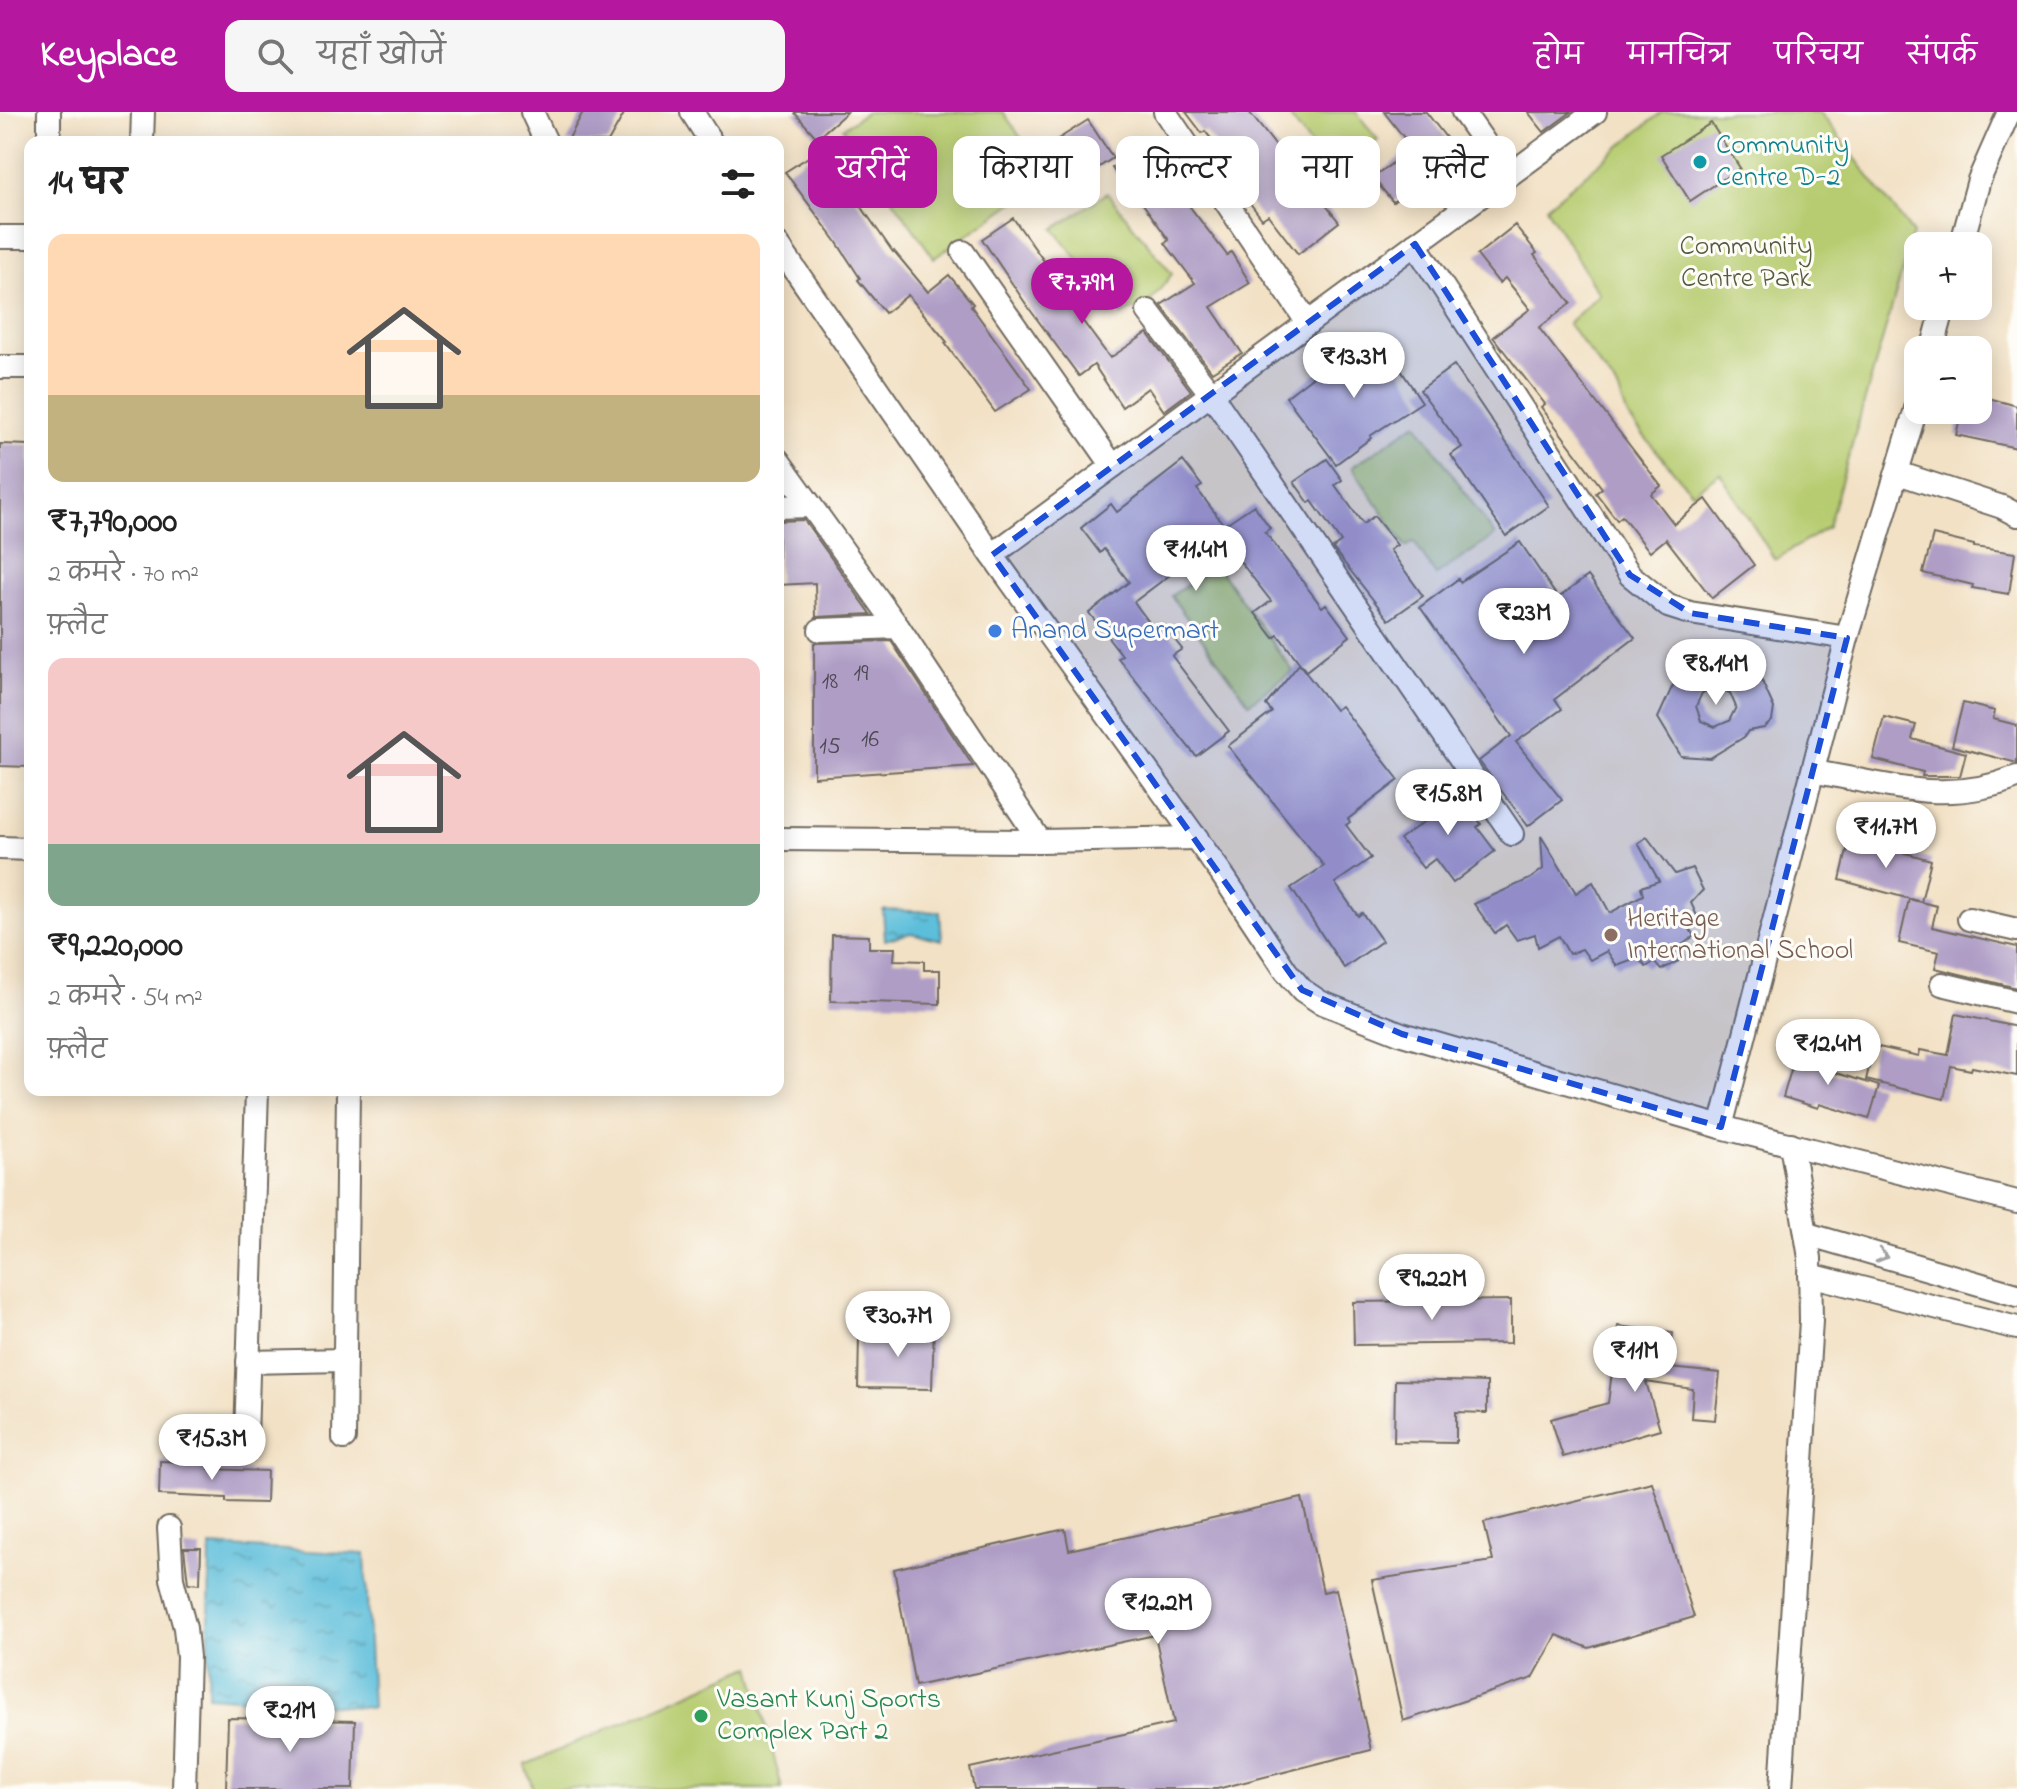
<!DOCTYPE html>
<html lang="hi">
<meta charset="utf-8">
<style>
:root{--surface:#fff;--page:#f6f6f6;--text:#222;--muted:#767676;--accent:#b5179e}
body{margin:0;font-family:"Indie Flower","Playpen Sans Deva",sans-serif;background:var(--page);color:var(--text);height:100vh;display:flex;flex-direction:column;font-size:30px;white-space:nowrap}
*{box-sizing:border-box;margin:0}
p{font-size:26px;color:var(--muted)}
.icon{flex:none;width:44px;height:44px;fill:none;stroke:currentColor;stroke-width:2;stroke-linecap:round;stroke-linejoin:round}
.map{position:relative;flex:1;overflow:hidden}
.panel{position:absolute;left:24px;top:24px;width:760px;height:960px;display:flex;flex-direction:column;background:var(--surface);border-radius:16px;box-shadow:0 4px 20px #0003}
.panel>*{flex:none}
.top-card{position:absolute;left:808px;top:24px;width:760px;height:72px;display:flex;gap:16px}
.controls{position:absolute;left:1904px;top:120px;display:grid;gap:16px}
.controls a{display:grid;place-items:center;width:88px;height:88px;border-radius:16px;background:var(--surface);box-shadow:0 4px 20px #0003;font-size:40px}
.price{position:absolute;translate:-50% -68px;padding:0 18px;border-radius:28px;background:#fff;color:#222;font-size:26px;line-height:52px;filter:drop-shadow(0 2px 4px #0008)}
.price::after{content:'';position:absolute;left:50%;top:48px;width:24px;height:18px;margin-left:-12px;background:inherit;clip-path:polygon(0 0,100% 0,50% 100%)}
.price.active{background:var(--accent);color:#fff}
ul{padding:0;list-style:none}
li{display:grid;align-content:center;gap:16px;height:424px;padding:0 24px}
li span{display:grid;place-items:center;height:248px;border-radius:16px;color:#555}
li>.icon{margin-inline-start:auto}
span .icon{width:144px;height:144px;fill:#fffc;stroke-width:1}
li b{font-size:34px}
h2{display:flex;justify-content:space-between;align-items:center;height:96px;padding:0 24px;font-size:34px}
.chip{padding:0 28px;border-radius:16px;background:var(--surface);box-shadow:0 4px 20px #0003;font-size:28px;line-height:72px}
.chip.active{background:var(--accent);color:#fff}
header{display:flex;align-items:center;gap:48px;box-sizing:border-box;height:112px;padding:0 40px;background:var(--accent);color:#fff}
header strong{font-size:38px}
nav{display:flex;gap:44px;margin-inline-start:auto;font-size:28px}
.search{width:560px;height:72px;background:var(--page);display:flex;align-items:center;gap:20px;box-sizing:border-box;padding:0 28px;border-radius:16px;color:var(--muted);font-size:30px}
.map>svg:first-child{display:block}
.park{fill:#b7cc71;stroke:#717c4e;stroke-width:2}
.water{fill:url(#water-ripples);stroke:#447482;stroke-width:2}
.building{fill:#af9dc6;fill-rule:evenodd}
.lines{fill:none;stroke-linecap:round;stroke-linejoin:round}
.minor-casing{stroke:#716b61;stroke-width:26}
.minor{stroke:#fff;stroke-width:22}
.oneway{stroke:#a0a0a0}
.marked{fill:#1d4ed8;fill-opacity:0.2;stroke:#1d4ed8;stroke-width:6;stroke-dasharray:16 10;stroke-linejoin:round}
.culture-dot{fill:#0f9aa8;stroke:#fdfcf7;stroke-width:3}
.shop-dot{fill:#3f7fe0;stroke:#fdfcf7;stroke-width:3}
.education-dot{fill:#8d6e63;stroke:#fdfcf7;stroke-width:3}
.leisure-dot{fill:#2e9e5b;stroke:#fdfcf7;stroke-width:3}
.labels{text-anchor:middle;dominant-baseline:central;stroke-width:6;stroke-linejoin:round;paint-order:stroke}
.number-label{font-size:24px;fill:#4c4852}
.culture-label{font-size:28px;fill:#0d838f;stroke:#fdfcf7;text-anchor:start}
.park-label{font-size:28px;fill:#555b40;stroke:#fdfcf7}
.shop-label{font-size:28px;fill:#366cbe;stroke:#fdfcf7;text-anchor:start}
.education-label{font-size:28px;fill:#785e54;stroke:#fdfcf7;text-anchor:start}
.leisure-label{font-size:28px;fill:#27864d;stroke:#fdfcf7;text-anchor:start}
</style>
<header>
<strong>Keyplace</strong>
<div class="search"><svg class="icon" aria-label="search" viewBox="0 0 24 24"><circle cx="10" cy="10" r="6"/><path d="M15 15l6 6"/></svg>यहाँ खोजें</div>
<nav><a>होम</a><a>मानचित्र</a><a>परिचय</a><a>संपर्क</a></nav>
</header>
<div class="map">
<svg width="2017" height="1677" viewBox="0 0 2017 1677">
<defs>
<pattern id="water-ripples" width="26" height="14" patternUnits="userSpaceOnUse" patternTransform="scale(2)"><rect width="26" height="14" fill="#5cbeda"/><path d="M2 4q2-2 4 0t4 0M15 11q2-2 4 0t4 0" fill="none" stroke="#4c9bb1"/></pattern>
</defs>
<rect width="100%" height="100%" fill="#fdfcf7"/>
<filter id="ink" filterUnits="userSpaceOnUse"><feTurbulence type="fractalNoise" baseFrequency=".0125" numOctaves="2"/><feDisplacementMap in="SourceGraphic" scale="16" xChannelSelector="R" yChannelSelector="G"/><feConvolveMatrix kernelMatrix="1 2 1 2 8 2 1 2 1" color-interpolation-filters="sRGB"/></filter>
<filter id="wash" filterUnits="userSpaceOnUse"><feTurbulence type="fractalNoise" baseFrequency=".006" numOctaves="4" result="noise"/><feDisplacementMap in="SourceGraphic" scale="32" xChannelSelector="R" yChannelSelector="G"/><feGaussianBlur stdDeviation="1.8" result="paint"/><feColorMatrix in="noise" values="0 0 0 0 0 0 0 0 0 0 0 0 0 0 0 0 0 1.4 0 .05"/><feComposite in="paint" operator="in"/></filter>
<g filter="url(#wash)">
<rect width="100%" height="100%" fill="#f2e1c5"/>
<g class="park">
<path d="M866,0H1003L1049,66L934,146L843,16Z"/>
<path d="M1286,0H1356L1378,28L1334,63Z"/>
<path d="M1662,0H1820L1913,122L1828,415L1775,448L1720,361L1692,381L1628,305L1618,277L1568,212L1599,182L1546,95Z"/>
<path d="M1107,81L1172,162L1150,190L1122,203L1054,117Z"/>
<path d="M1417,311L1495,424L1436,463L1414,430L1406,435L1352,355Z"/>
<path d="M1216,453L1293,559L1249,591L1171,484Z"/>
<path d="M751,1554L782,1677H533L525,1653Z"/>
</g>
<g class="water">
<path d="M883,798L940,800L942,828L910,821L885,828Z"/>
<path d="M210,1434L365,1442L372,1596L208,1584Z"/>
</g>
<g id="blocks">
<g class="building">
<path d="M583,0H625L608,30H567Z"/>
<path d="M794,0H847L817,26Z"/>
<path d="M1186,0H1249L1287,48L1289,46L1339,110L1298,142L1268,103L1262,107L1243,82L1251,76L1205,19L1202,21Z"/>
<path d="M1384,0H1426L1451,32L1415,60L1421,68L1393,90L1373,66L1412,36Z"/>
<path d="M1528,0H1571L1544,20Z"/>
<path d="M1088,8L1113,46L1081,67L1055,29Z"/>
<path d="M1711,11L1740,56L1690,89L1661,43Z"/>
<path d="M1143,34L1167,67L1175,62L1193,87L1187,91L1227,143L1231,140L1250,171L1211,195L1242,241L1212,260L1161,193L1195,171L1165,131L1169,128L1135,81L1132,84L1112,56Z"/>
<path d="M821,37L893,140L894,139L928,180L949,163L973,192L971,194L1031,277L995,300L945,231L947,230L908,183L885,201L858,168L860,166L836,129L785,60Z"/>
<path d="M1013,106L1085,206L1082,208L1110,246L1147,221L1191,279L1164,299L1148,276L1122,295L1094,253L1079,264L1028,195L982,127Z"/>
<path d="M1515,113L1537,141L1534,143L1571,191L1539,216L1661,374L1651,382L1674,412L1706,387L1754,453L1712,486L1666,427L1650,440L1622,404L1617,408L1596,381L1602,376L1541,295L1545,292L1493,225L1530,197L1505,166L1499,171L1477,143Z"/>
<path d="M1379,225L1422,290L1370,324L1371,326L1336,352L1286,285L1321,258L1323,262Z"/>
<path d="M1454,253L1549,394L1506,424L1451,343L1462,335L1420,278Z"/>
<path d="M1978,283L2017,294V336L1956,323L1962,298H1978Z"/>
<path d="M0,332L30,333V655L0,654Z"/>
<path d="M1327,347L1342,368L1335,373L1363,412L1374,404L1397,433L1390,438L1423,484L1389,508L1335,439L1333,436L1341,430L1312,389L1309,391L1294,370Z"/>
<path d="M1183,349L1202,374L1197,377L1224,413L1254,393L1270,416L1265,420L1322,495L1326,492L1350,524L1306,559L1278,523L1274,526L1255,501L1271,489L1224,429L1194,451L1191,447L1134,490L1155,518L1162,512L1182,537L1172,544L1229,619L1196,644L1118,546L1122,543L1089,501L1129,470L1104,437L1100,441L1081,416L1111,392L1117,400Z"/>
<path d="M804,408L871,502L816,505L815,471L778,473V409Z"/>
<path d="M1933,423L1974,433V435L2015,441L2009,482L1972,476L1973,473L1923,461Z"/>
<path d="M1520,430L1558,486L1588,464L1635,526L1555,587L1562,597L1516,630L1562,688L1528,714L1479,649L1511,624L1420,495L1458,467L1460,470Z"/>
<path d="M891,529L973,654L814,665V531Z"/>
<path d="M1733,541L1752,547L1774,596L1772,609L1764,616L1748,619L1744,625L1710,646L1681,644L1658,606L1673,573ZM1716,575L1730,581L1736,595L1729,609L1715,615L1701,609L1696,594L1702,581Z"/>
<path d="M1299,552L1335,598L1341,594L1399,668L1348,707L1350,710L1346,713L1371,746L1335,771L1358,804L1362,801L1382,829L1344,856L1291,776L1324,754L1228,634L1272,600L1266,593Z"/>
<path d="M1963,591L1995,599L1993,607L2017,613V651L1952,634Z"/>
<path d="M1884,605L1916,613L1912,627L1966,641L1960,664H1922L1923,660L1873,647Z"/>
<path d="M1446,676L1457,689L1461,686L1481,712L1477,715L1495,739L1453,771L1435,747L1423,756L1400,727L1425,709L1417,698Z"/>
<path d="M1541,724L1576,781L1593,770L1610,801L1643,783L1641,775L1659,769L1638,731L1647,725L1675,762L1692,756L1703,778L1691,791L1699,808L1688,814L1694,824L1678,836L1684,846L1661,858L1654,850L1646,855L1639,846L1617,854L1607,839L1590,848L1582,837L1569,842L1559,824L1538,835L1535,822L1517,828L1506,813L1495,821L1474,792L1530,767L1543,757Z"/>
<path d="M1850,726L1931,748L1921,790L1840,768Z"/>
<path d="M1909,787L1937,794L1932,815L2017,835V876L1935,856L1939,840L1899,831Z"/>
<path d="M832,823L869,824V836H895L894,848L924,849V858H940V892L831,889Z"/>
<path d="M1956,902L2017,915V964L1972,955L1971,958L1951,954L1944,987L1866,968L1874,934L1919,944L1920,938L1948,943Z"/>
<path d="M1797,938L1832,949L1829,959L1879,974L1869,1007L1819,992L1818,996L1783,985Z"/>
<path d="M1511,1188V1231L1354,1233L1353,1190Z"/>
<path d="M905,1211L934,1212L932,1277L858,1276L859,1222L904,1224Z"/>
<path d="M1618,1214L1673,1221L1669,1256L1720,1261L1715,1308L1691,1306L1693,1277L1646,1270L1660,1317L1563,1345L1551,1307L1608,1291Z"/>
<path d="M1395,1268L1487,1270V1301L1456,1300V1331L1394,1330Z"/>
<path d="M160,1349L209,1351V1357L267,1359L266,1391L226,1390V1386L159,1383Z"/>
<path d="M1652,1370L1694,1505L1589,1536L1557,1523L1533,1566L1403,1609L1372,1468L1493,1449L1484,1411Z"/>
<path d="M1302,1386L1323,1480L1336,1477L1371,1638L1217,1677H974L970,1656L1174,1611L1155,1523L915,1574L894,1457L1065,1417L1069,1438Z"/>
<path d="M184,1436H201L200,1472L188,1471Z"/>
<path d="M228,1606L355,1609L353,1677H226Z"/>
</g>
</g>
</g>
<g filter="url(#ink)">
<use href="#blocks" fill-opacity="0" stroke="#716b61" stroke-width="2"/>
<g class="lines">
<defs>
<g id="minor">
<path d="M49,0V30"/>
<path d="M532,0L546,30"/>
<path d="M692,0L711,30"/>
<path d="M1165,0L1308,211"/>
<path d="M1463,0L1508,64"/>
<path d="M142,30L143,0"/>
<path d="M0,125H30"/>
<path d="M1415,132L1630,463L1668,494L1690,501L1847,526"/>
<path d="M778,133L992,443L1221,761L1286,859L1302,878L1320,890L1402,922L1721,1015L2017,1090"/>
<path d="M1961,134L1979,68L2009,0"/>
<path d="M963,140L1113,354"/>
<path d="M1148,199L1211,282L1512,722"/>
<path d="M1932,238L1944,194"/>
<path d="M0,255H30"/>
<path d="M778,348L898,515L1040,729"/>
<path d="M1898,361L2002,395L2017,403"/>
<path d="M778,395L811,394"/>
<path d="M992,443L1595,0"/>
<path d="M820,518L898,515"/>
<path d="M1815,660C1888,672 1944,694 2017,665"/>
<path d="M778,727L1040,729L1197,726"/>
<path d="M0,736L30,737"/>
<path d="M1969,807L2017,818"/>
<path d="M1942,872L2017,890"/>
<path d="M1721,1015L1847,526L1918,290"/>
<path d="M1807,1122L2017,1183"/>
<path d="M1810,1163L2017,1216"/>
<path d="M248,1250L345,1248"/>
<path d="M246,1326L257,978"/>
<path d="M344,1326L348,978"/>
<path d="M169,1416L172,1467L185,1516L188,1545L184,1677"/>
<path d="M1781,1677L1811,1209L1810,1146L1791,1032"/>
</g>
</defs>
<use href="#minor" class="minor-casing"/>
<use href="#minor" class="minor"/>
</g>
<defs><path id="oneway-chevron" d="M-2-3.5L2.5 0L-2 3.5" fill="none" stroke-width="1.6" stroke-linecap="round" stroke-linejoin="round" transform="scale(2)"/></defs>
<use class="oneway" href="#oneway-chevron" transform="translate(1882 1144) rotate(16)"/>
</g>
<path class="marked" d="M1415,132L1630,463L1690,501L1847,526L1721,1015L1402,922L1302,878L992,443Z"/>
<circle class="culture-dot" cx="1700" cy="50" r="8"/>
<circle class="shop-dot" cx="995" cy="519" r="8"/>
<circle class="education-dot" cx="1611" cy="823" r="8"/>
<circle class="leisure-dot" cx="701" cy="1604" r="8"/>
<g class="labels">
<g class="number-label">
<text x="861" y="562">19</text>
<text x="830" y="570">18</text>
<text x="870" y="628">16</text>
<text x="830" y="635">15</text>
</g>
<g class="culture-label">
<text x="1716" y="34">Community<tspan x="1716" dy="32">Centre D-2</tspan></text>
</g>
<g class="park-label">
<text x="1746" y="135">Community<tspan x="1746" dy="32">Centre Park</tspan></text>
</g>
<g class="shop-label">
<text x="1011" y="519">Anand Supermart</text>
</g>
<g class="education-label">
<text x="1627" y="807">Heritage<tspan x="1627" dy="32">International School</tspan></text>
</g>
<g class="leisure-label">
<text x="717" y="1588">Vasant Kunj Sports<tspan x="717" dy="32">Complex Part 2</tspan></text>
</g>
</g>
</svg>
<div class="controls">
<a>+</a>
<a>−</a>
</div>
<b class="price active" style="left:1082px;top:214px">₹7.79M</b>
<b class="price" style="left:1354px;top:288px">₹13.3M</b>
<b class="price" style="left:1196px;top:481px">₹11.4M</b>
<b class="price" style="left:1524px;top:544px">₹23M</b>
<b class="price" style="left:1716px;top:595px">₹8.14M</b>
<b class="price" style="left:1448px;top:725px">₹15.8M</b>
<b class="price" style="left:1886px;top:758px">₹11.7M</b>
<b class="price" style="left:1828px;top:975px">₹12.4M</b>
<b class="price" style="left:1432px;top:1210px">₹9.22M</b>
<b class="price" style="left:898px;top:1247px">₹30.7M</b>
<b class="price" style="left:1635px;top:1282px">₹11M</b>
<b class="price" style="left:212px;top:1370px">₹15.3M</b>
<b class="price" style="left:1158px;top:1534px">₹12.2M</b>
<b class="price" style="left:290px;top:1642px">₹21M</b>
<div class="top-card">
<a class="chip active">खरीदें</a>
<a class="chip">किराया</a>
<a class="chip">फ़िल्टर</a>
<a class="chip">नया</a>
<a class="chip">फ़्लैट</a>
</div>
<section class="panel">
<h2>14 घर<svg class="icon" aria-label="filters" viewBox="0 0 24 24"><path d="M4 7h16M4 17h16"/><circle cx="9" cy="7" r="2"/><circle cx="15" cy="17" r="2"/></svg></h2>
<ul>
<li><span style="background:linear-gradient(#ffd9b3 65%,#c2b280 0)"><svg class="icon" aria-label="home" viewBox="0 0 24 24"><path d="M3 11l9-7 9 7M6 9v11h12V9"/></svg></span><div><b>₹7,790,000</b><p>2 कमरे · 70 m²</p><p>फ़्लैट</p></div></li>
<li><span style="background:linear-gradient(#f6c9c9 75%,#7fa58c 0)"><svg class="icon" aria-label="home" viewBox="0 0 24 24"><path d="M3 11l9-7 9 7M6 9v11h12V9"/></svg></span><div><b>₹9,220,000</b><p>2 कमरे · 54 m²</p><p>फ़्लैट</p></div></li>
</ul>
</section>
</div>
